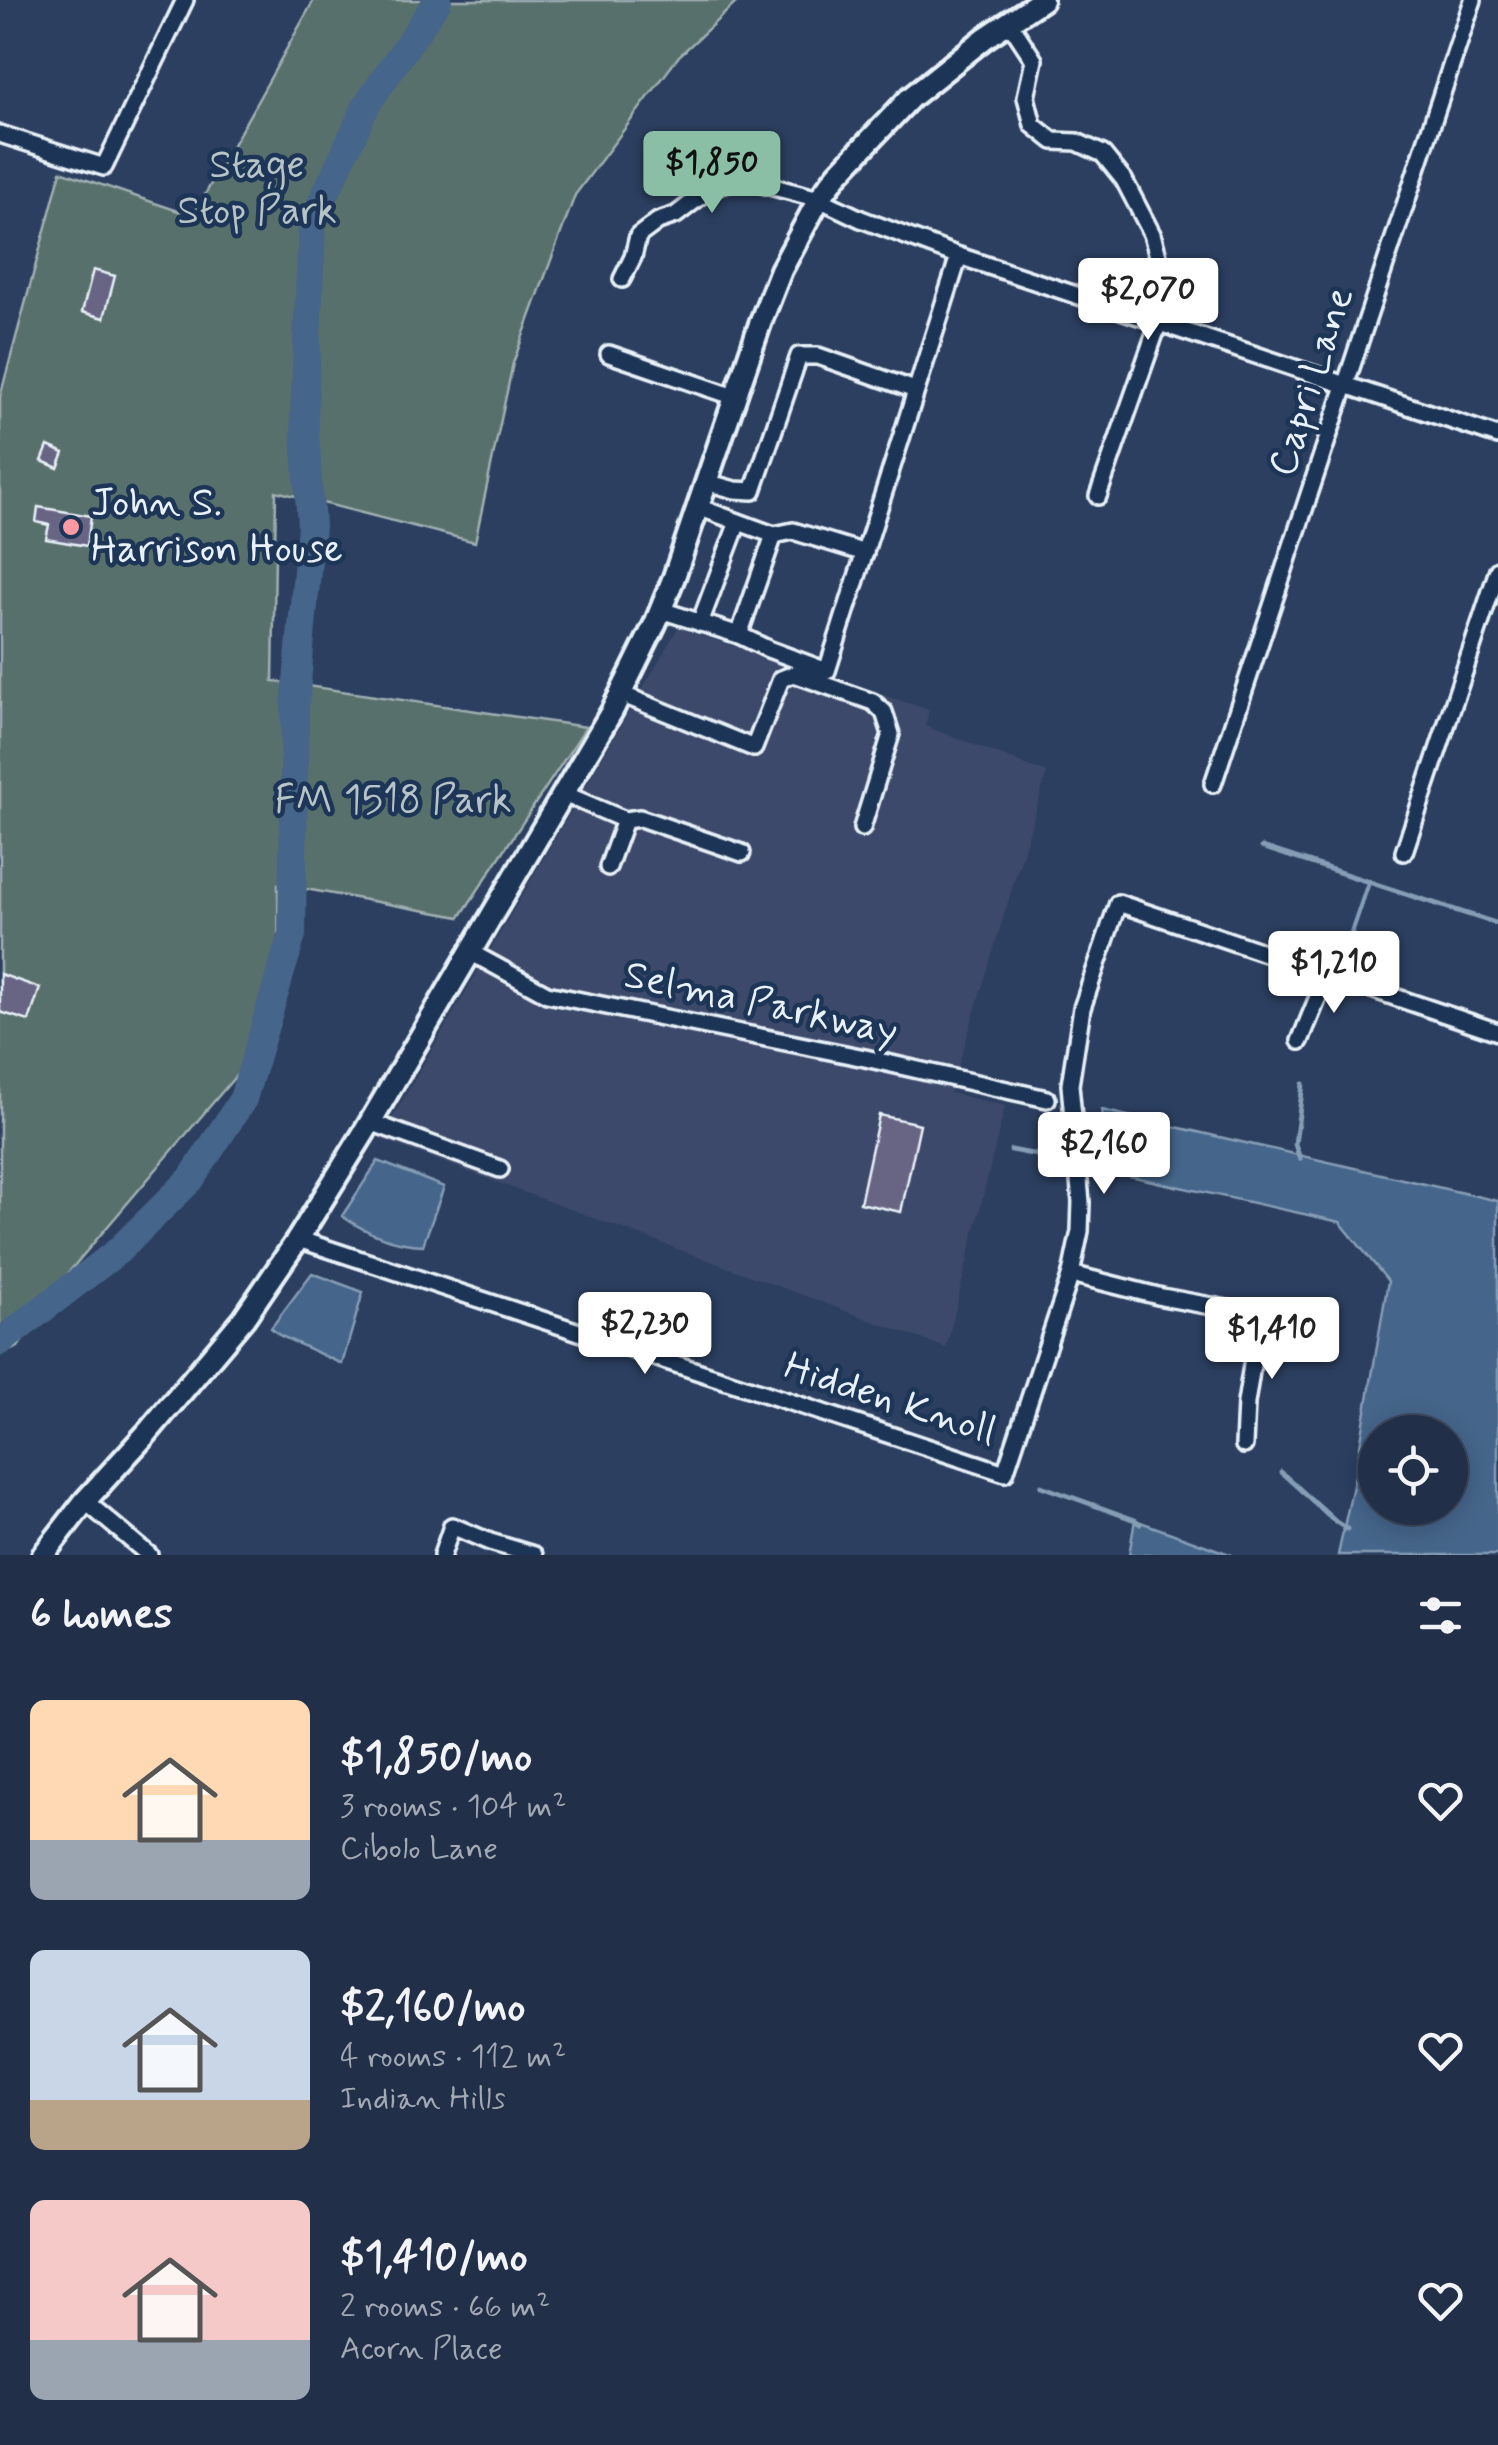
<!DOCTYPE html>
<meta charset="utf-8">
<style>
:root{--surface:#212f48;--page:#2d3b52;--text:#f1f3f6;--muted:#a2a9b4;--line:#3e4a60;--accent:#8abfa5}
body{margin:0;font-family:Mynerve,sans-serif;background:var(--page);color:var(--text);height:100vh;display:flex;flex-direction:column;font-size:38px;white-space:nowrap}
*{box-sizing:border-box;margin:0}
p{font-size:32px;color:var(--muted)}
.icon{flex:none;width:55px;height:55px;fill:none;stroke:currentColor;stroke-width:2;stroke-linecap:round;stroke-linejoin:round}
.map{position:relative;height:1555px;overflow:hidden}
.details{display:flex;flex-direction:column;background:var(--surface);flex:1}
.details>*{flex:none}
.controls{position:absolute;left:1358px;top:1415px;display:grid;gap:20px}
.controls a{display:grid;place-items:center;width:110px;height:110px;border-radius:50%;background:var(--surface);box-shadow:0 5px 25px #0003,0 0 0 2px var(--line);font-size:50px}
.price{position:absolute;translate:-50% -85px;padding:0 22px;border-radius:10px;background:#fff;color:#222;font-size:32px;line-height:65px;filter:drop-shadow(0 2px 5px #0008)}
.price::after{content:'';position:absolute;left:50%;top:60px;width:30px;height:22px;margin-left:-15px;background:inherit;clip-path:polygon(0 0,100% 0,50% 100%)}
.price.on{background:var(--accent);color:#111}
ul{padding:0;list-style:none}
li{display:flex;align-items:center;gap:30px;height:250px;padding:0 30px}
li span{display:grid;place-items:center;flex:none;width:280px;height:200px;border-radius:15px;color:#555}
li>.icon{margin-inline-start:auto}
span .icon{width:120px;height:120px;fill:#fffc;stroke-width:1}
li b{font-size:42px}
h2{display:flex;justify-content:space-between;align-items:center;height:120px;padding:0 30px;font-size:42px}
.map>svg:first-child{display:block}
.built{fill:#3e4a6b}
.green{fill:#59706c;stroke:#a0b0b2;stroke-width:2.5}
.water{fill:#45658a;stroke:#869db6;stroke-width:2.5;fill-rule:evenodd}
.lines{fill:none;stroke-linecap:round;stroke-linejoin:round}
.stream{stroke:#869db6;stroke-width:5}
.river{stroke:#45658a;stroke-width:28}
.building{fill:#686584;stroke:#e8f1f8;stroke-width:2.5}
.minor-casing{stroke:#e8f1f8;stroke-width:22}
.major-casing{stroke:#e8f1f8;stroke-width:28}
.minor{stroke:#1d3557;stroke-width:15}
.major{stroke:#1d3557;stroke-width:20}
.poi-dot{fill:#ff9aa2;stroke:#1d3557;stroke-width:4}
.labels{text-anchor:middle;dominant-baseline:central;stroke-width:9;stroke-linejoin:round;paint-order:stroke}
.park-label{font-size:40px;fill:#b6c4c7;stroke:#1d3557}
.street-label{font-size:40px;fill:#e8f1f8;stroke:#1d3557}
.poi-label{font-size:40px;fill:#e8f1f8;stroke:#1d3557;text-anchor:start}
</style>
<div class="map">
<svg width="1498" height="1555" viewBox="0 0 1498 1555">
<rect width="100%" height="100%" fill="#2c3f60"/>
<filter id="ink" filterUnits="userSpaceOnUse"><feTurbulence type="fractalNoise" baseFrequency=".01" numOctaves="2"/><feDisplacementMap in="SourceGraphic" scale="20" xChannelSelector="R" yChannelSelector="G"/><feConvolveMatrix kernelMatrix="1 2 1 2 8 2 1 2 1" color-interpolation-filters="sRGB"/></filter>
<g filter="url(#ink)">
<path class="built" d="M678,628L929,710L925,726L1047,773L950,1093L1005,1106L946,1348L380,1139Z"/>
<path class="green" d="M314,0H739L679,56L575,195L513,363L475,542L276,491L273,681L586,727L460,917L278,884L279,1025L68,1273L18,1347L0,1355V397L61,171L193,216Z"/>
<g class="water">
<path d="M1102,1110L1498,1201V1555H1338L1355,1476L1388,1281L1340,1222L1111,1172ZM1375,1432H1450V1508H1375Z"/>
<path d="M378,1161L444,1187L423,1245C393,1244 366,1233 342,1216Z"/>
<path d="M312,1273L363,1292L342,1364L279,1335L271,1328Z"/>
<path d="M1135,1520L1232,1555H1129Z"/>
</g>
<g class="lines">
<g class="stream">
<path d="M1262,847L1498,924"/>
<path d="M1341,964L1369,881"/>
<path d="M1011,1150L1053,1158"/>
<path d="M1300,1159L1295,1144L1303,1084"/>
<path d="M1281,1472L1336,1522L1347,1529"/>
<path d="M1041,1486L1135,1520L1140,1524"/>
</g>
<path class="river" d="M0,1342L118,1251L191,1179L243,1099L292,935L295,705L311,526L304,415L312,223L367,104L438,0"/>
</g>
<g class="building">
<path d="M93,270L115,276L104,318L82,312Z"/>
<path d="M48,446L64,453L58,468L42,461Z"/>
<path d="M38,507L91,516L87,546L46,539L49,525L36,522Z"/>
<path d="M0,974L40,988L29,1021L0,1012Z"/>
<path d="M879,1115L920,1124L901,1212L860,1203Z"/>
</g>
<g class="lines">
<defs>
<g id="minor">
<path d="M1009,22L1034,60L1026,97L1033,125L1053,141L1077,142L1103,154L1124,180L1152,234L1166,285L1159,322L1098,496"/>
<path d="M0,134L104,167L185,0"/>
<path d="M622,279L633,257L638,236L658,221L676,215L711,188L743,179L819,199L861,219L959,256L1498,436"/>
<path d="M609,354L735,397"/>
<path d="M706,482L735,490L753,491L799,356H818L915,390"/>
<path d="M774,535L793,531L865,553"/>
<path d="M661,610L739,635L774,535L698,507"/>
<path d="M700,623L738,522"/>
<path d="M739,635L768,649L827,671L959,256"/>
<path d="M621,694L754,748L781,679L794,674L873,702L884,712L891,734L862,828"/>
<path d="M1213,784L1473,0"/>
<path d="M564,794L625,820L640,818L742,853"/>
<path d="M1404,852L1498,570"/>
<path d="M608,867L625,820"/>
<path d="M470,952L547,994L865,1058L1047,1099"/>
<path d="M1300,1041L1327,975"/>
<path d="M370,1122L500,1169"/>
<path d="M298,1239L1005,1473L1071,1274L1080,1231L1081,1202L1070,1085L1082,1008L1118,903L1498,1032"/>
<path d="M1071,1274L1162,1297L1260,1315L1246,1403L1244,1445"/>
<path d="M85,1501L149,1555"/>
<path d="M442,1555L452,1526L490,1542L534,1555"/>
</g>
<path id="major" d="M43,1555L85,1501L147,1433L244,1318L298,1239L365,1131L612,711L655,624L674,577L761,321L781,270L819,199L837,175L910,98L985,38L1042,0"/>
</defs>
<use href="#minor" class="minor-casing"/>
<use href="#major" class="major-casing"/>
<use href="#minor" class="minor"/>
<use href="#major" class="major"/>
</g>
</g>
<circle class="poi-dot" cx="71" cy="527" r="10"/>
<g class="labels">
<g class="park-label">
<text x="257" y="166">Stage<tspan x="257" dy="46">Stop Park</tspan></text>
<text x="393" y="801">FM 1518 Park</text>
</g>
<g class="street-label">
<text transform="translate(1312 382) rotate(-72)">Capri Lane</text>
<text transform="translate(761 1004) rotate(12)">Selma Parkway</text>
<text transform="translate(890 1400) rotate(18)">Hidden Knoll</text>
</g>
<g class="poi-label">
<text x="91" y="504">John S.<tspan x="91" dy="46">Harrison House</tspan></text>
</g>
</g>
</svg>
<div class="controls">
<a><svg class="icon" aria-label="locate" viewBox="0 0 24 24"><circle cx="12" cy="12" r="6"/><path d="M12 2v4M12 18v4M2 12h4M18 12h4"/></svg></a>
</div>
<b class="price on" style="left:712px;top:216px">$1,850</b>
<b class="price" style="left:1148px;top:343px">$2,070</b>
<b class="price" style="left:1334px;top:1016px">$1,210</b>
<b class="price" style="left:1104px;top:1197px">$2,160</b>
<b class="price" style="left:645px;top:1377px">$2,230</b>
<b class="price" style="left:1272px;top:1382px">$1,410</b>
</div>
<section class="details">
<h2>6 homes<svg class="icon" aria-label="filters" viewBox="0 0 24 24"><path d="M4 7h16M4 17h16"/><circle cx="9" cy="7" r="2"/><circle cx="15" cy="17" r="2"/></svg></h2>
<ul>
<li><span style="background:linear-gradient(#ffd9b3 70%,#9aa5b1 0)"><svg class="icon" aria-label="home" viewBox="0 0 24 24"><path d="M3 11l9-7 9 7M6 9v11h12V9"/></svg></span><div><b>$1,850/mo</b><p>3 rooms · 104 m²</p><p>Cibolo Lane</p></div><svg class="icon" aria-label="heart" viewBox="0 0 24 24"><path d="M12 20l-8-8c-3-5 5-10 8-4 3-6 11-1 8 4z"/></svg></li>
<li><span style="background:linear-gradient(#c9d6e8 75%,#b9a48a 0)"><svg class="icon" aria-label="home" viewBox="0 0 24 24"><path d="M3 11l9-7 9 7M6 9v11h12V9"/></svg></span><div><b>$2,160/mo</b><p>4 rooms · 112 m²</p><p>Indian Hills</p></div><svg class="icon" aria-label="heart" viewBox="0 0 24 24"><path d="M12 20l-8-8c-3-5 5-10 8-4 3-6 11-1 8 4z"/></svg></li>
<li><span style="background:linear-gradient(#f6c9c9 70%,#9aa5b1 0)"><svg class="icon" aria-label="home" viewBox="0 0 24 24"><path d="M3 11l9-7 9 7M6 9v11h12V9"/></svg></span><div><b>$1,410/mo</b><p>2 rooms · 66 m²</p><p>Acorn Place</p></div><svg class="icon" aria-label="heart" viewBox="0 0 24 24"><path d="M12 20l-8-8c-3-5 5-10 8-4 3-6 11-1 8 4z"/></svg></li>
</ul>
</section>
